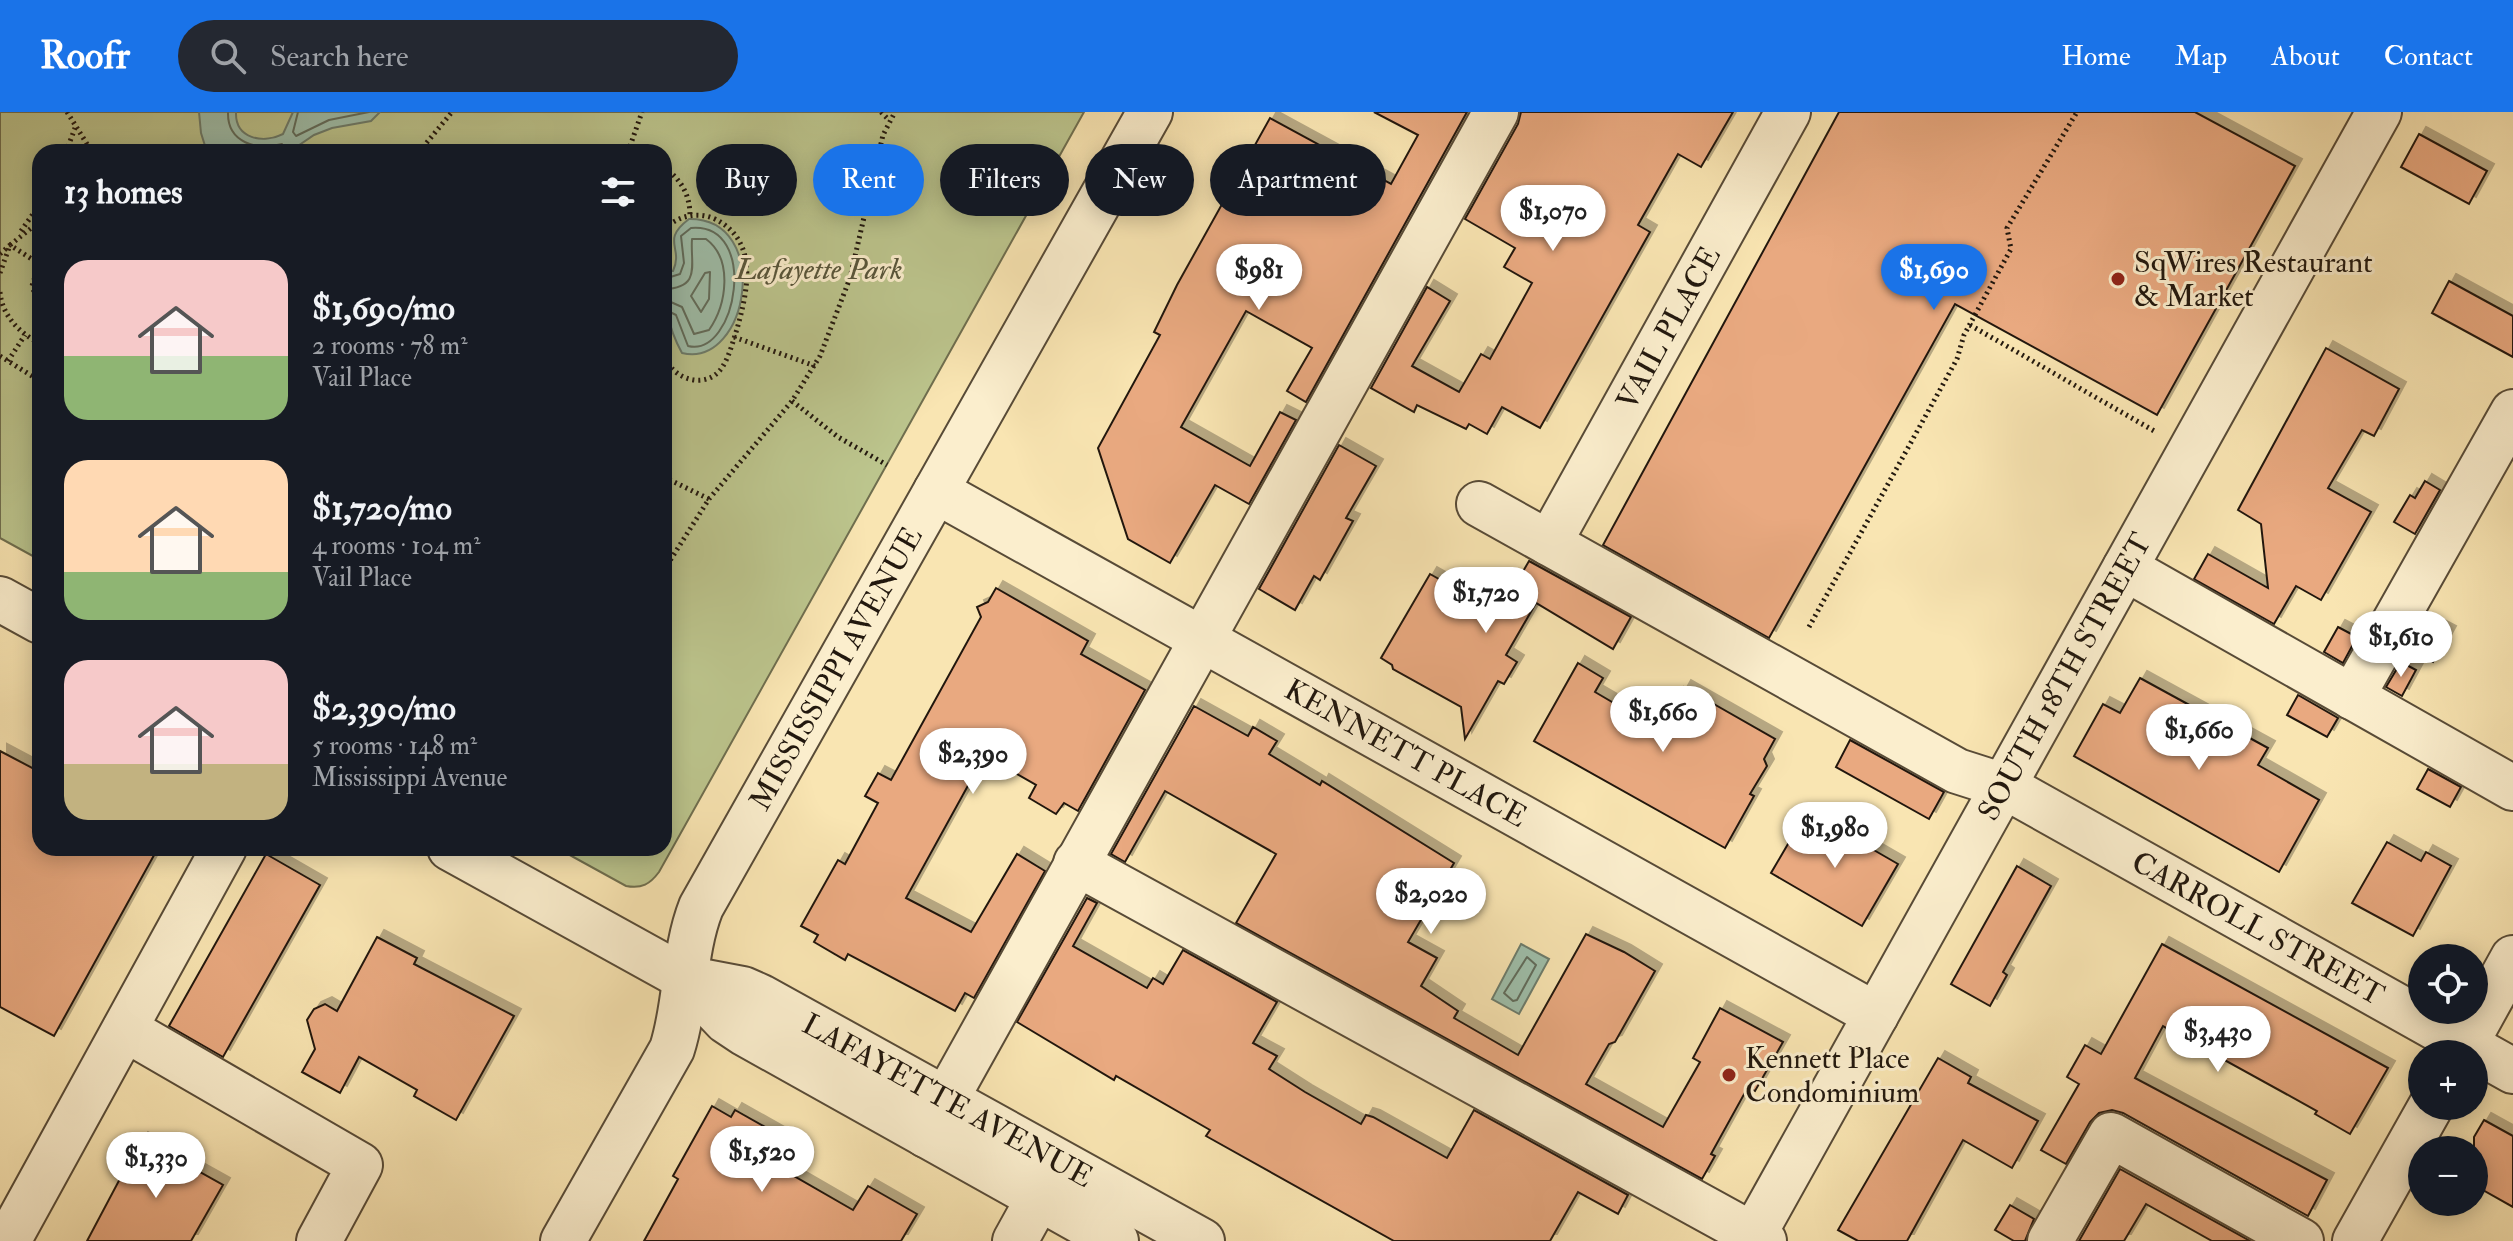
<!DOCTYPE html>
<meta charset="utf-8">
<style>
:root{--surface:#171b24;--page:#242831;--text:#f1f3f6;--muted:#9ea1a6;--accent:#1a73e8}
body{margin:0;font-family:"IM FELL Double Pica",serif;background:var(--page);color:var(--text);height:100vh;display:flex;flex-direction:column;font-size:30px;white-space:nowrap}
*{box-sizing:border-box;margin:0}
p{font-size:26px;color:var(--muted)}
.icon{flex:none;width:44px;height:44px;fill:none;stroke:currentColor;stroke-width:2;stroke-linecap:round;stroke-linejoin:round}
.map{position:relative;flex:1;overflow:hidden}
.drawer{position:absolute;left:32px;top:32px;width:640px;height:712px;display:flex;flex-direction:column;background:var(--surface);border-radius:24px;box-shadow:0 4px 20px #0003}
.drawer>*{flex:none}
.banner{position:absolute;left:696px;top:32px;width:760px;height:72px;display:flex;gap:16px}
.controls{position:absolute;left:2408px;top:832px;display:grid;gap:16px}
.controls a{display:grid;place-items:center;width:80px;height:80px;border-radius:50%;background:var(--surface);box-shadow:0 4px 20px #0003;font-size:40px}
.price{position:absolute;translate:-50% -68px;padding:0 18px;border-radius:28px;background:#fff;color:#222;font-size:26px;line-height:52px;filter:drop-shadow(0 2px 4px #0008)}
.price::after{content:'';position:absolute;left:50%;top:48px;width:24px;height:18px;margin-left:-12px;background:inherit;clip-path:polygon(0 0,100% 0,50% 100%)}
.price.selected{background:var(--accent);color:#fff}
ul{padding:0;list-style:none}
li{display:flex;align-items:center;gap:24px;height:200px;padding:0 32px}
li span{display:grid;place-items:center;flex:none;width:224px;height:160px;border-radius:24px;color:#555}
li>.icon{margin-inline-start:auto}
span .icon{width:96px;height:96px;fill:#fffc;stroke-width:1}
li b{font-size:34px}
h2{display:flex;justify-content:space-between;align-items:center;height:96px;padding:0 32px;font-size:34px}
.pill{padding:0 28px;border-radius:36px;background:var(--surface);box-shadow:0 4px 20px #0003;font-size:28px;line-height:72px}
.pill.selected{background:var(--accent);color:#fff}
header{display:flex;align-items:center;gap:48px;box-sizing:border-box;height:112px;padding:0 40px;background:var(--accent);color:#fff}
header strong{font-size:38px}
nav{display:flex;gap:44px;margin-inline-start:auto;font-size:28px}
.search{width:560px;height:72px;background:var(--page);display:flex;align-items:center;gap:20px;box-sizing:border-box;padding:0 28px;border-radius:44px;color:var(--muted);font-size:30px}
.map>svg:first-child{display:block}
.green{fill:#bcc58d;stroke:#6f6e4e;stroke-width:2}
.water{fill:#9ebfab;stroke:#6c7c6c;stroke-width:2}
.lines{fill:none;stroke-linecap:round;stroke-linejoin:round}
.shore{stroke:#606c5c;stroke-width:2}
.building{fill:#e9a980;stroke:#22180e;stroke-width:2;filter:url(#shadow)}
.minor-casing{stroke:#584b37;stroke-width:48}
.path{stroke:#22180e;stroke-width:5;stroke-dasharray:2 4;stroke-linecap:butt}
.minor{stroke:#fbeecd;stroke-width:44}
.poi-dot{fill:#8f2418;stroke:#fbeecd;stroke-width:3}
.labels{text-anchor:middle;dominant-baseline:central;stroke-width:6;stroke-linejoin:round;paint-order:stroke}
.poi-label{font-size:30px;fill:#22180e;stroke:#fbeecd;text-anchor:start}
.park-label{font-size:30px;font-style:italic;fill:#58553a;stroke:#fbeecd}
.street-label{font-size:30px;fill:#22180e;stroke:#fbeecd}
</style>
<header>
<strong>Roofr</strong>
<div class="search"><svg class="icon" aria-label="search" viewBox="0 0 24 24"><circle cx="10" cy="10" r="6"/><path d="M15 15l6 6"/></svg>Search here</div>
<nav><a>Home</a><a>Map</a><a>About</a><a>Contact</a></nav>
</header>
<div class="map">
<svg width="2513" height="1129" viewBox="0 0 2513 1129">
<defs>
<filter id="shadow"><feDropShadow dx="7" dy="-7" stdDeviation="0" flood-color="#0004"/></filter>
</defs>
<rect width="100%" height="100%" fill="#f9e5b2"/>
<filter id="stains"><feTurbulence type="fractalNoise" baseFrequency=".0025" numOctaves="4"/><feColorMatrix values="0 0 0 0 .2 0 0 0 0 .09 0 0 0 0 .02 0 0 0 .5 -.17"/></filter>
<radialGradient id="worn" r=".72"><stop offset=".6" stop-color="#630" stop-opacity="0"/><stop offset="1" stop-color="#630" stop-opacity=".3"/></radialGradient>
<path class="green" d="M0,0H1084L659,760C650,772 642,777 626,774L557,736H664V40H40V448L0,426Z"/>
<g class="water">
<path d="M199,0H236C235,27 263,32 283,22L293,0H380L371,9L332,16L314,23L289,40H207L201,21Z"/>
<path d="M689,107C773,106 749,257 682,241C667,214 664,190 664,159H673C684,135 660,129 689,107Z"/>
<path d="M1521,832L1549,847L1519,902L1492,887Z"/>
</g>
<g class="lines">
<g class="shore">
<path d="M228,0C227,31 257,39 282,32L285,40"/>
<path d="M298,0L293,20L296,24L329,8L369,0"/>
<path d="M710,160L709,187L701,200L691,184L705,161Z"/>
<path d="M664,167L680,162L684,151L681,124L691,116C760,110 737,246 688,234L676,203L664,197"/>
<path d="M664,177C702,176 690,152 692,127H706C733,147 727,192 709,218L694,222L682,195L664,187"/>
<path d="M1527,845L1536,853L1517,888L1513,889L1504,881Z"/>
</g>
</g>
<g class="building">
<path d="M1374,0H1467L1306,290L1287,279L1312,236L1246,199L1181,315L1250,354L1280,300L1296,308L1249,392L1215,373L1170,451L1128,427L1098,336L1160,223L1154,220L1177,173L1270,6L1391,72L1418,23Z"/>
<path d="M1521,0H1733L1701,55L1678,42L1638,113L1650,120L1540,316L1502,295L1487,322L1469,312L1466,317L1417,293L1414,300L1371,276L1427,175L1450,189L1412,254L1459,280L1481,242L1490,247L1532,171L1504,155L1515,136L1465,107L1518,12Z"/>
<path d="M1839,0H2195L2295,54L2157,303L1955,192L1769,526L1603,433Z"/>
<path d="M2419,22L2487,59L2469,92L2401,55Z"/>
<path d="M2449,169L2513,204V245L2432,201Z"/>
<path d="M2326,236L2399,277L2374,324L2362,318L2328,376L2371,400L2321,488L2296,474L2274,512L2194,467L2208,442L2268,476L2261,412L2238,398Z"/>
<path d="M1339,333L1376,354L1346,406L1353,409L1320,468L1314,464L1295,498L1259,477Z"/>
<path d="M2425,369L2440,378L2415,422L2394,410L2410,383L2415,386Z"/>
<path d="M1529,449L1631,505L1613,537L1536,491L1506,543L1517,550L1504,572L1498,569L1465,627L1461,595L1393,557L1392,553L1381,546L1430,462L1499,501Z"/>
<path d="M996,476L1088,529L1081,542L1145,578L1078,699L1064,691L1056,702L1029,686L1036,673L989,646L985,652L981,650L906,786L971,820L1017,742L1045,759L974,886L965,881L955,899L848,842L845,848L814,830L818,823L801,814L838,748L845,752L878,691L865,684L878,661L891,668L981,505L977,495L988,490Z"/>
<path d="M2424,508L2449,521L2433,550L2408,537Z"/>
<path d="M2338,515L2357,525L2343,551L2324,540Z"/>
<path d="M2401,550L2416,558L2402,584L2386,575Z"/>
<path d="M1578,551L1603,566L1595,580L1660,618L1684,575L1775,627L1764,647L1767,654L1750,682L1754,684L1725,736L1534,629Z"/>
<path d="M2140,566L2268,636L2258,653L2319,688L2279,760L2074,644L2103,592L2120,601Z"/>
<path d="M2298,583L2338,606L2327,625L2287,603Z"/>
<path d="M1194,594L1248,624L1253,615L1277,629L1269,642L1320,673L1322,669L1454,751L1408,830L1437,846L1421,874L1458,899L1454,906L1518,943L1586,822L1624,840L1655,859L1615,930L1609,932L1586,972L1663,1015L1700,950L1693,946L1720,896L1783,930L1755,979L1748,975L1711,1042L1715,1044L1702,1067L1236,811L1276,742L1165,679L1125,750L1111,742Z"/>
<path d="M1850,628L1944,680L1929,707L1836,655Z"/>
<path d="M0,639L40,660V736H158L54,924L0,895Z"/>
<path d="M2428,657L2461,675L2450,695L2417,677Z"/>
<path d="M1802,708L1822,719L1827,711L1898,752L1862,814L1771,761Z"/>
<path d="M2387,730L2421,749L2426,740L2451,754L2413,824L2352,791Z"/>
<path d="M266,742L320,773L223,945L169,914Z"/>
<path d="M2017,754L2051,774L2003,860L2007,863L1990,894L1951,872Z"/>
<path d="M1087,786L1097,791L1073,834L1147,876L1153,866L1163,872L1183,838L1277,890L1253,931L1277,944L1269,957L1305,980L1361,1012L1366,1003L1373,1005L1447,1046L1474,998L1628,1083L1618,1102L1578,1080L1550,1129H1394L1206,1024L1210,1018L1116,964L1114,968L1017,910Z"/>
<path d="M377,825L417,846L414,852L514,904L456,1008L414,984L417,978L359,945L340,981L302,960L315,937L307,908L314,897L325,892L337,899Z"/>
<path d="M2162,832L2388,956L2350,1022L2315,1002L2317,999L2163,914L2135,966L2327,1068L2308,1104L2123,1001L2112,998L2099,1001L2090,1010L2066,1052L2041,1038L2079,972L2067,965L2085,933L2101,942Z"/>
<path d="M1938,946L1971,965L1968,971L2038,1009L2012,1056L1963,1028L1907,1129H1858L1838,1118Z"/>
<path d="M712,994L731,1005L735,998L795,1032L782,1057L853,1098L868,1074L917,1102L901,1129H644L678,1067L673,1064Z"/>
<path d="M2484,1008L2513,1024V1095L2474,1073V1025Z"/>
<path d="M141,1027L223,1073L191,1129H87Z"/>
<path d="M2120,1057L2250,1129H2212L2146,1092L2124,1129H2079Z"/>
<path d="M2010,1093L2034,1107L2025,1129H2014L1995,1118Z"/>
</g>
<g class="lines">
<defs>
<g id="minor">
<path id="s1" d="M936,379L1876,903"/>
<path id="s2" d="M1479,392L1957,659L2004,674L2513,959"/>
<path id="s3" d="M1549,431L1788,0"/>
<path d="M2125,456L2513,676"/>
<path d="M0,487L40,509"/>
<path d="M2352,585L2513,300"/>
<path d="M450,736L685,866L726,909L744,921L1116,1129"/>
<path d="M1076,751L1764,1129"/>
<path id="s4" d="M685,866L743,877L761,885L1202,1129"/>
<path d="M125,917L360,1053L319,1129"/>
<path d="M2460,942L2513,846"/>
<path d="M926,1023L1496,0"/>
<path d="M8,1129L224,736"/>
<path id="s5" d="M563,1129L672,937C687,890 683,841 701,795L1150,0"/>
<path d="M1015,1129L1052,1062"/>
<path id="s6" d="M1750,1129L2379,0"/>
<path d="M2050,1129L2111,1023L2301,1129"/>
<path d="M2355,1129L2431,994"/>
</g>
</defs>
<use href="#minor" class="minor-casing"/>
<g class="path">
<path d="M67,0L92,40"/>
<path d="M881,0L889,8"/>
<path d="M66,40L75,16"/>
<path d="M419,40L452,0"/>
<path d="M628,40L642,0"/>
<path d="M664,55C681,68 690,82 690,104"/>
<path d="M664,117C678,104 697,99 715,107C759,129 748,178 737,217C733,229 729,246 721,257C704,279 670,266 664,242"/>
<path d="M21,119L40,92"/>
<path d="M0,142L10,133L38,151"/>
<path d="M40,149L32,174L40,196"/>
<path d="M0,161L10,133L40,109"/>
<path d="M0,180C2,204 20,221 40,232"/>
<path d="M1970,213L2156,320"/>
<path d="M734,225L815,254"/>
<path d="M0,244L40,269"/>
<path d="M8,249L25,223"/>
<path d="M792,289L838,325L887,353"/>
<path d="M664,365L709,387"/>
<path d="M664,458L709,387L792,289L820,244L850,166L883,23L895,0"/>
<path d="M1809,515L1957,247L1964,223L2011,137L2007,116L2077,0"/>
<path d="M631,736V738"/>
</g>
<use href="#minor" class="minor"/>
</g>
<g class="poi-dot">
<circle cx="2118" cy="167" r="8"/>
<circle cx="1729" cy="963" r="8"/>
</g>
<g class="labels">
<g class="poi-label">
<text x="2134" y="150">SqWires Restaurant<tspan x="2134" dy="34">&amp; Market</tspan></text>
<text x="1745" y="946">Kennett Place<tspan x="1745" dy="34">Condominium</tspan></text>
</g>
<g class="park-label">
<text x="819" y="157">Lafayette Park</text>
</g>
<g class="street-label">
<text stroke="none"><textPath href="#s3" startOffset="246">VAIL PLACE</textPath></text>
<text stroke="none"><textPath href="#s5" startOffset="640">MISSISSIPPI AVENUE</textPath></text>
<text stroke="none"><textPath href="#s6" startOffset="646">SOUTH 18TH STREET</textPath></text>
<text stroke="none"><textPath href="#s1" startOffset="538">KENNETT PLACE</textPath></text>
<text stroke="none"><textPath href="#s2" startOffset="888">CARROLL STREET</textPath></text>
<text stroke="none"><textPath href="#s4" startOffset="292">LAFAYETTE AVENUE</textPath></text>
</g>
</g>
<rect width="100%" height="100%" filter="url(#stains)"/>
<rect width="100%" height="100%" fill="url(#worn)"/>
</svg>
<div class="controls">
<a><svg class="icon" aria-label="locate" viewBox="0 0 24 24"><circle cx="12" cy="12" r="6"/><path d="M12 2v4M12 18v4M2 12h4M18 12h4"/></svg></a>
<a>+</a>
<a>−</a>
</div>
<b class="price" style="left:1553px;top:141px">$1,070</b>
<b class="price" style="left:1259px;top:200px">$981</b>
<b class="price selected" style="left:1934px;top:200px">$1,690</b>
<b class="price" style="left:1486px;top:523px">$1,720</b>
<b class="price" style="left:2401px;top:567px">$1,610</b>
<b class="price" style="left:1663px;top:642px">$1,660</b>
<b class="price" style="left:2199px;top:660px">$1,660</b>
<b class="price" style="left:973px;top:684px">$2,390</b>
<b class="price" style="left:1835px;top:758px">$1,980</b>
<b class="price" style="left:1431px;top:824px">$2,020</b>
<b class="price" style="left:2218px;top:962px">$3,430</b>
<b class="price" style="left:762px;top:1082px">$1,520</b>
<b class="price" style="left:156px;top:1088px">$1,330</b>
<div class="banner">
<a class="pill">Buy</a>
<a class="pill selected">Rent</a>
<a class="pill">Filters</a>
<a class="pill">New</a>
<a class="pill">Apartment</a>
</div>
<section class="drawer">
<h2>13 homes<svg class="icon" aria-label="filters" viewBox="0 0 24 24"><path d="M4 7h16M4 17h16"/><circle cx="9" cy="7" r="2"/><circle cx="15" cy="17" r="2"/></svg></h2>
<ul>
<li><span style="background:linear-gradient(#f6c9c9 60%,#8fb573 0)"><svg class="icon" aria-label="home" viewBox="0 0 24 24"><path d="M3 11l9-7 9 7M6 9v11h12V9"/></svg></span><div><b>$1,690/mo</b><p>2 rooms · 78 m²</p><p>Vail Place</p></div></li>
<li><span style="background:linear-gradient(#ffd9b3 70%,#8fb573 0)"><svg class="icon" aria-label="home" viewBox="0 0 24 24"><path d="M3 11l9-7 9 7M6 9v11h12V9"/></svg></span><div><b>$1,720/mo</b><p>4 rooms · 104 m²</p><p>Vail Place</p></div></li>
<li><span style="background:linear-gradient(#f6c9c9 65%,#c2b280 0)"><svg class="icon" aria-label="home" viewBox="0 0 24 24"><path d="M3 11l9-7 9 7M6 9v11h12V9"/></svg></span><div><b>$2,390/mo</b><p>5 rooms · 148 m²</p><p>Mississippi Avenue</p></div></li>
</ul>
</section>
</div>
